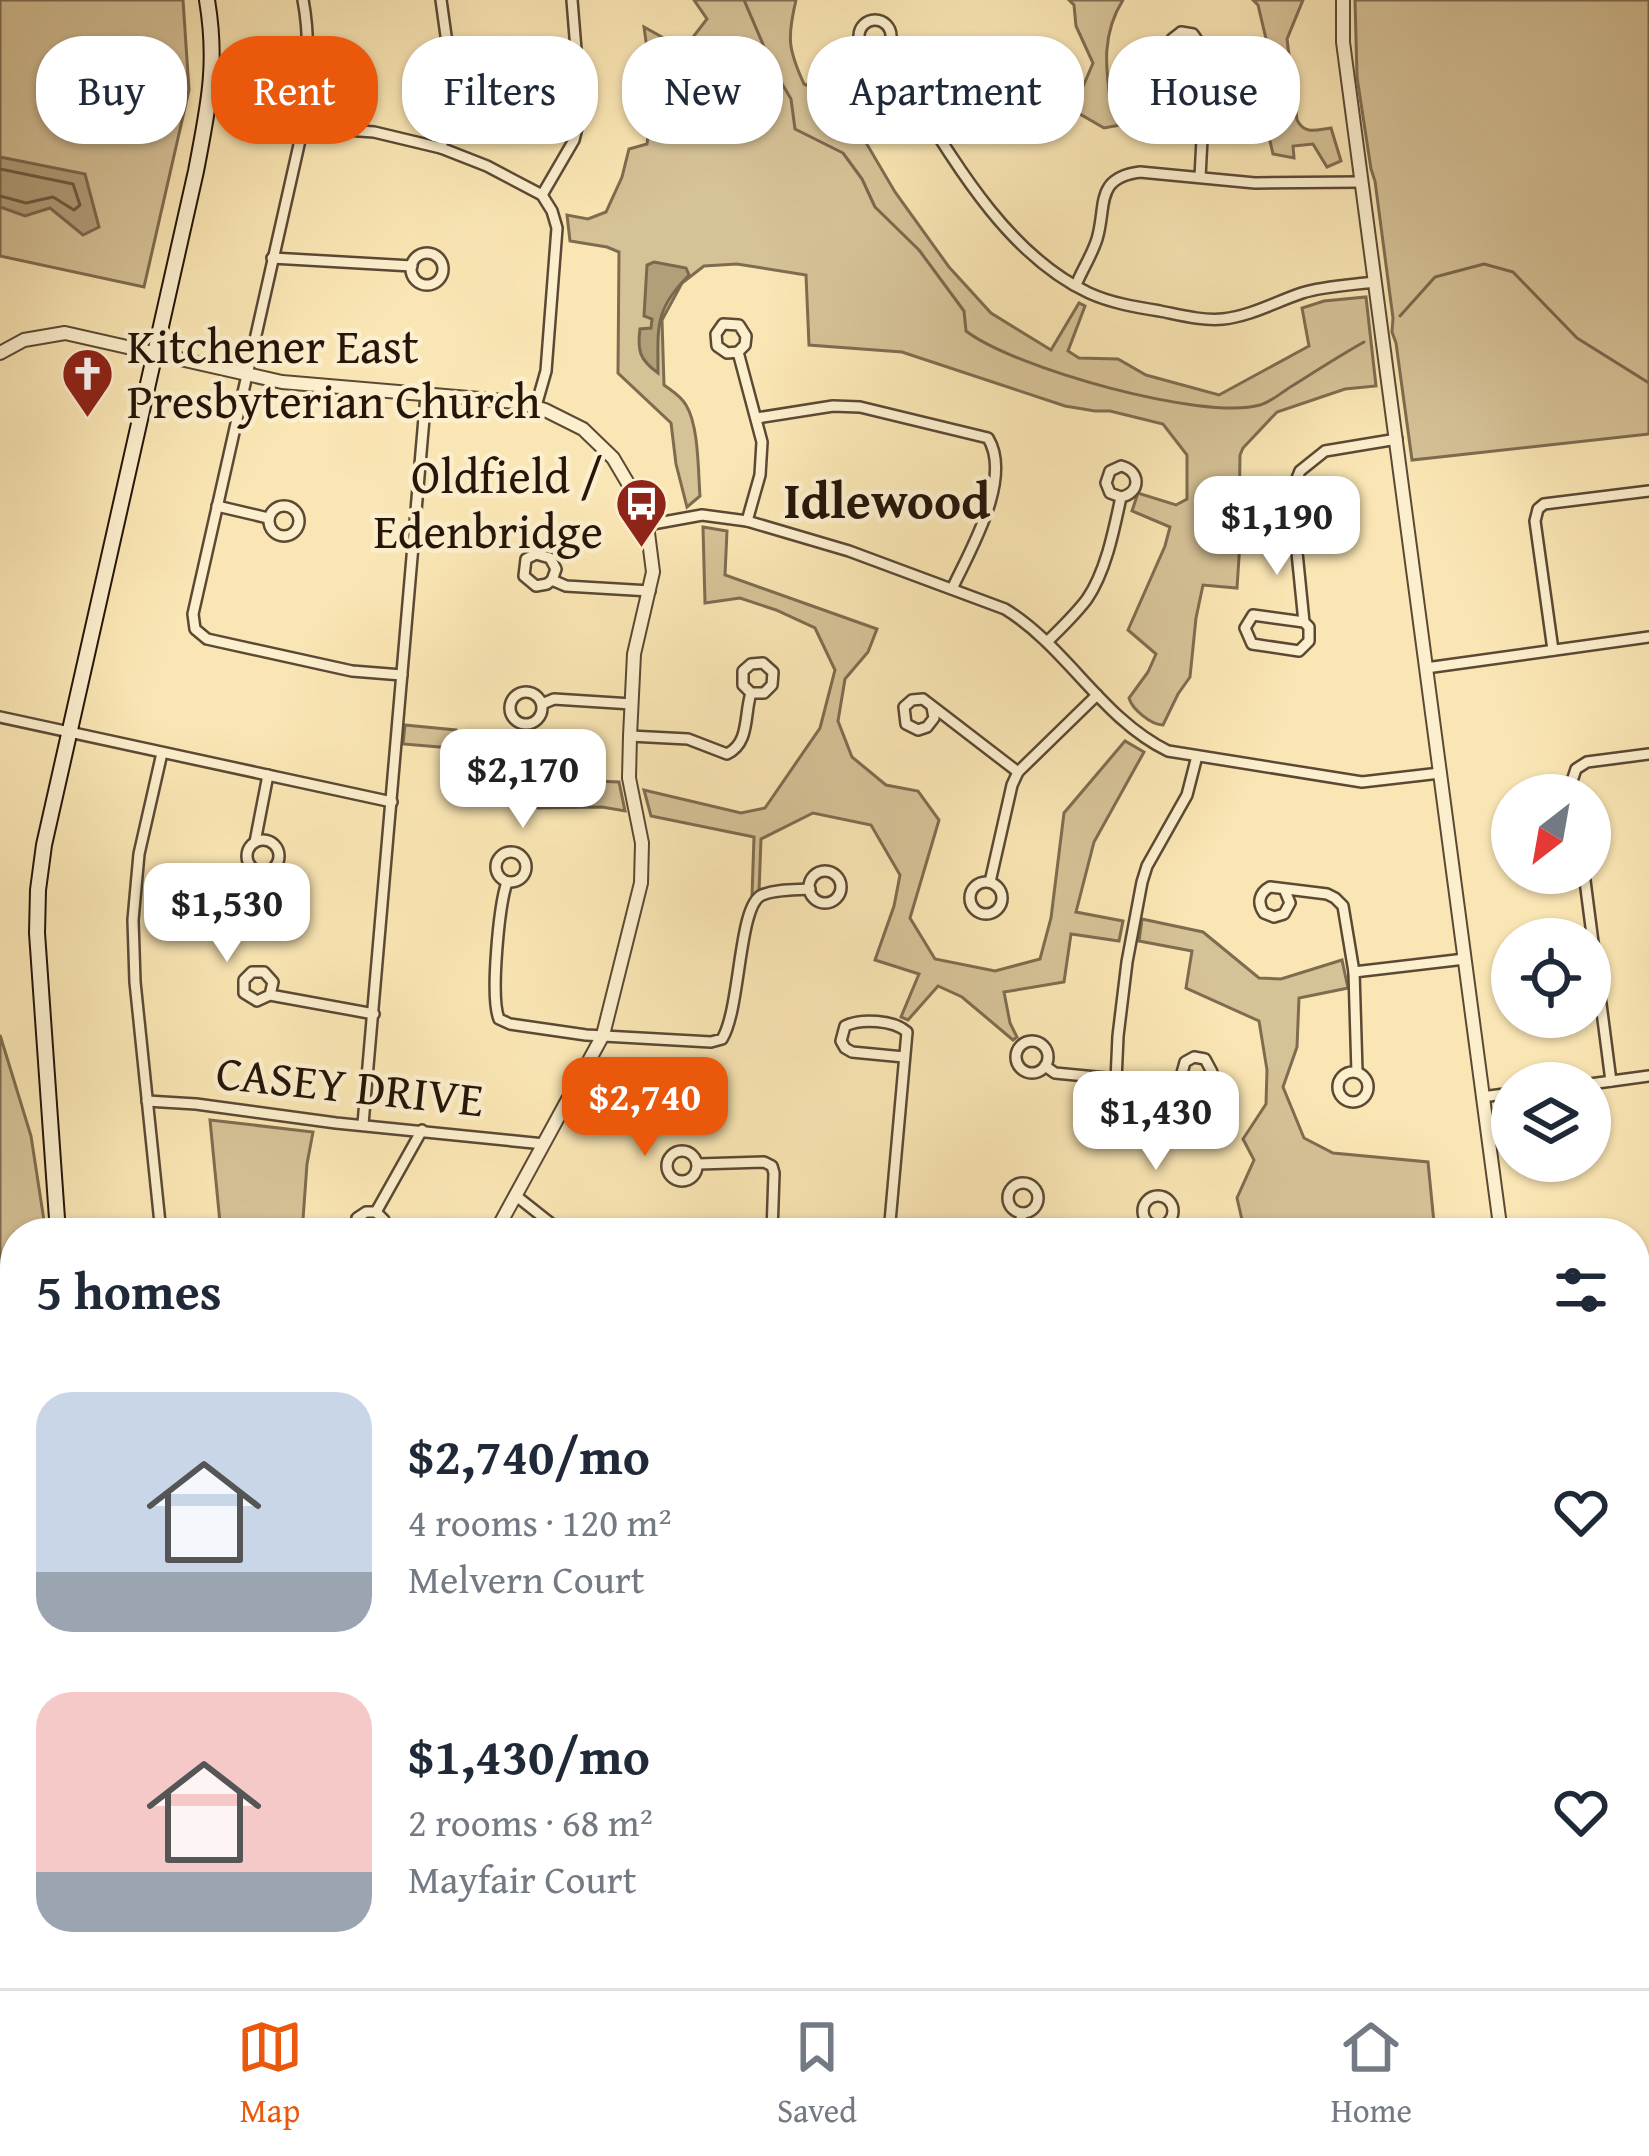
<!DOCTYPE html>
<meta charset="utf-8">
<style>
:root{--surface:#fff;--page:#f2f2f3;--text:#1f2937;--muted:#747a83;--line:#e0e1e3;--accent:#ea580c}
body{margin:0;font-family:"Gentium Book Plus",serif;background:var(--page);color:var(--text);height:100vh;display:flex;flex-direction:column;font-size:45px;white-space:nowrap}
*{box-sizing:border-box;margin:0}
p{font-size:39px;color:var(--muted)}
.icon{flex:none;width:66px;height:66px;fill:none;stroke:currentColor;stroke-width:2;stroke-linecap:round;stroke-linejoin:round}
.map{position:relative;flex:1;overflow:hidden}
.side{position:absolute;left:0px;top:1218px;width:1650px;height:771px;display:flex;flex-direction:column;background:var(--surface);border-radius:48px 48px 0 0;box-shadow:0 3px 9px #0004}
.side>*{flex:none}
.banner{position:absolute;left:36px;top:36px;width:1578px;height:108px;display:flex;gap:24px}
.needle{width:78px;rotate:211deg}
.controls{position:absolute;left:1491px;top:774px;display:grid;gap:24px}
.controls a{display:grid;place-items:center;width:120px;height:120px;border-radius:50%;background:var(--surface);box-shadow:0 3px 9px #0004;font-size:60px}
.price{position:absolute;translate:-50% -102px;padding:0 27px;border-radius:24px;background:#fff;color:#222;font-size:39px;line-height:78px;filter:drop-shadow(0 3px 6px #0008)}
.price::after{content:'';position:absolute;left:50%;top:72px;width:36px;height:27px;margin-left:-18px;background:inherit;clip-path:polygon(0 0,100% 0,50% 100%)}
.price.current{background:var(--accent);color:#fff}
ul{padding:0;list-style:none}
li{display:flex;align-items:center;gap:36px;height:300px;padding:0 36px}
li span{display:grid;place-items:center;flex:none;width:336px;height:240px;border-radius:36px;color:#555}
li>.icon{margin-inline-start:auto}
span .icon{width:144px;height:144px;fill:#fffc;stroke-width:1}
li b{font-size:51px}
h2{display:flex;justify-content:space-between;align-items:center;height:144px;padding:0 36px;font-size:51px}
.tag{padding:0 42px;border-radius:48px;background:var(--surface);box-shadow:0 3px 9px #0004;font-size:42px;line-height:108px}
.tag.current{background:var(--accent);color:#fff}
.tab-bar{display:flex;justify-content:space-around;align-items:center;height:168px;border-top:3px solid var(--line);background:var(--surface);font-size:33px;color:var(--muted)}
.tab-bar a{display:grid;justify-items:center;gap:6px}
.tab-bar .current{color:var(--accent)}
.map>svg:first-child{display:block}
.green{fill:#d6c297;stroke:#7e6c50;stroke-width:3}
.water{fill:#b29f7a;stroke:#7a684d;stroke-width:3}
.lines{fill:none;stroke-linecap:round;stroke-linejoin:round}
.shore{stroke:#6c5a42;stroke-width:3}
.stream{stroke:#7a684d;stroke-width:3}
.minor-casing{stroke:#5b4934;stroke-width:14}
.tertiary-casing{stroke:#5b4934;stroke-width:16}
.secondary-casing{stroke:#261509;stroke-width:18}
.minor{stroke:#fcefce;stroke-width:9}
.tertiary{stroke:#fcefce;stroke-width:12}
.secondary{stroke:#fcefce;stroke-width:14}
.labels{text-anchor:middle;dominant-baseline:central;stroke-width:9;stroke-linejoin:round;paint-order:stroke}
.poi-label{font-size:48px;fill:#261509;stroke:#fcefce;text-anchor:start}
.street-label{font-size:48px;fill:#261509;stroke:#fcefce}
.neighbourhood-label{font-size:51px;font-weight:bold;fill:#261509;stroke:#fcefce}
</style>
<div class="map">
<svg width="1649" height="1988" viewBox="0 0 1649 1988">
<rect width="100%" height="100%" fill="#fae6b4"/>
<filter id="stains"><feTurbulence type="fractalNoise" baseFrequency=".00167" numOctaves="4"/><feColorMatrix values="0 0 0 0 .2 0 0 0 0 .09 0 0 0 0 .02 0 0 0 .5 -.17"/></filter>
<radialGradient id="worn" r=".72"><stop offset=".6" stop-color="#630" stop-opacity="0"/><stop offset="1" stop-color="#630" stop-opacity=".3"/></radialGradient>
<g class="green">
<path d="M0,0H183L189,90L144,287L0,256Z"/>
<path d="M694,0H796C787,38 788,49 804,84L837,98L859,121L865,141L895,192L949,267L991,313L1051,350L1079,303L1085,306L1068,351L1079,358L1118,359L1146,375L1219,395L1309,346L1302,308L1324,301L1366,297L1376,386L1345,389L1277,412L1243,448L1240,455L1239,525L1282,526L1285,541L1240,542L1237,588L1203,585L1196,618L1190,677L1178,694L1163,725C1151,725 1132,709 1129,698L1148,672L1156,654L1128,630L1165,546L1170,527L1132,511L1138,493L1176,505L1187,499V455L1163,424L1110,411H1095L1065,406L902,352L809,345L806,275L737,264L704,266L682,283L662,320L664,385C672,391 681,396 686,405C699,426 698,471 700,496L687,507L676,464L671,423L618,373L619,252L607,247L570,241L567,215L588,219L606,212L622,177L629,149L647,144L653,92L644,27L671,42L690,41L707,19Z"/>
<path d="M1069,0H1123C1102,33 1105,67 1111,104L1145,108L1148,120L1104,128L1073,110L1093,63L1076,26L1074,5Z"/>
<path d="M1253,0H1303L1287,39L1297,120C1305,135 1316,130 1331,128L1341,161L1327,167L1313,144L1293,146L1294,158L1273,154L1266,124L1270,88L1267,43L1258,5Z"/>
<path d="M1355,0H1649V434L1412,460L1396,343L1392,332L1393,318L1375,181L1371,169L1357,77Z"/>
<path d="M703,527L727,531L725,575L877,629L868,652L845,679L838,721L852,757L886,785L918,791L939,820L910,918L935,959L995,971L1040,959L1051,918L1064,813L1125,741L1144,752L1094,842L1076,912L1123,921L1119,941L1071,934L1064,982L1004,992L1010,1023L1017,1037L1013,1040L962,997L938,986L908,1020L901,1017L919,974L875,960L894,906L900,875L871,825L813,813L761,839L759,892L752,896L754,837L651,816L644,790L741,813L765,808L820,728L835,670L815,628L776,610L740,598L705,603Z"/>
<path d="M405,725L456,730L470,754L471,770L497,777L619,782L625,811L602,807L538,808L513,794L452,788L451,748L403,744Z"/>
<path d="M1142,919L1203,932L1259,978L1281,979L1342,960L1348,988L1299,998L1297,1047L1283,1087L1304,1138L1333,1153L1428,1162L1435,1233H1245L1237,1198L1254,1160L1243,1139L1266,1104L1267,1070L1259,1021L1186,988L1192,951L1139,941Z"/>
<path d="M0,1035L31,1136L45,1227L42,1233H15V1248L9,1267L0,1265Z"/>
<path d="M210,1120L313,1132L307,1164L302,1233H221Z"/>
<path d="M0,1647L15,1650V1895L0,1898Z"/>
<path d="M473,1974H645L647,1988H476Z"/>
<path d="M983,1974H1218L1213,1988H978Z"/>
</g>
<g class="water">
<path d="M0,157L85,174L99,227L83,235L50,208L25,216L0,207Z"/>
<path d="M654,262L686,268L689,275C654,310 658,327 658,373C640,360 637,351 640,329L651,328L652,319L644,316L647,265Z"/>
</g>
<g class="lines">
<path class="shore" d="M0,169L73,184L80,205L74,210L53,197L26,203L0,196"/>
<g class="stream">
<path d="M744,0L774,70L791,99L795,129L843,153L862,179L875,207L919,250L964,311L966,331C1014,368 1202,421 1260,405C1271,402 1282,392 1292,386C1316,371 1339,356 1364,342"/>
<path d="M1400,316L1435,277L1484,264L1513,272L1577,338L1649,383"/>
<path d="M0,1873L15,1869"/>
</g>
<defs>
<g id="minor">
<path d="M303,0C311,41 307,86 303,127L193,614L195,629L207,639L352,671L402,675"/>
<circle cx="875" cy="36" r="16"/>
<circle cx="1017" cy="64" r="15"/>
<path d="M885,50C939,133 995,249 1089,293C1111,303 1135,307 1160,311C1180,315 1202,321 1223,319C1251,316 1275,302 1302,293C1324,286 1351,285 1374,282"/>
<path d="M1189,62L1175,59L1170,49L1172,39L1181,32L1193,34L1200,44L1199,54L1189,62L1202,139L1200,177"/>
<path d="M303,127L374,132L441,148L487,166L542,195L552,211L557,228L546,371L536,406"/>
<path d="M939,133L1001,92L1011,78"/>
<path d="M441,148L453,86L441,0"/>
<path d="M542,195L574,140L581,112L572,0"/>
<circle cx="427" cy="269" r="16"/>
<path d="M272,258L412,266"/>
<path d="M1076,285C1082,270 1092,255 1097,239C1107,206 1094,178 1140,172L1255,183L1361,182"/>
<path d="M738,352L727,353L717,346L716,334L723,324L739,325L746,336L745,345L738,352L762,442L760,475L747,521"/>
<path d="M757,418L833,406L860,407L988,438C1013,479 970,550 952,589"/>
<circle cx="284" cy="521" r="15"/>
<path d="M217,506L268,518"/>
<path d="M647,525L702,515L747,521L849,551L1005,609C1067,647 1102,719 1168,751L1362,782L1440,773"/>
<path d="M552,580L556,569L550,558L536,554L526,559L524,576L536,586L547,584L552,580L566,586L650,591"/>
<path d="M1304,622L1253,615L1245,628L1252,644L1299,651L1309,641V627L1304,622L1291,493L1300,471L1325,451L1397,439"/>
<path d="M1047,642C1061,628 1075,615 1087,599C1106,571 1114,530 1121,497C1141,493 1141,471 1121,466L1110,471L1106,483L1110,493L1121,497"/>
<path d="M1553,650L1535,521L1538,509L1544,504L1649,491"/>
<path d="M1426,668L1649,637"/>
<circle cx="526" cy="708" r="16"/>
<path d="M542,704L554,699L632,704"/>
<path d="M932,707L934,718L927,727L918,730L906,724L904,707L912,700L923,699L1018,772"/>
<path d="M0,717L392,802"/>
<path d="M630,736L688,739L727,754C750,743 744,715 751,693L743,685V671L751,664L763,663L773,672L772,685L764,693H751"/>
<path d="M1574,795L1572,781L1576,769L1587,762L1649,754"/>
<circle cx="263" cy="856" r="16"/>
<path d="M255,842L268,775"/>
<circle cx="511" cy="867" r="15"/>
<circle cx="825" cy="887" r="16"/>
<path d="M1584,873L1611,1081"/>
<path d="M507,882C499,906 490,997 499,1019L510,1024L586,1035L711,1042L722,1039C741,1009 738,905 762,895C776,889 795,890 810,889"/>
<path d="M990,882L1012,785L1018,772L1097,695"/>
<circle cx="986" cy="898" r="16"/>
<path d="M1285,891L1290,903L1284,914L1274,917L1264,913C1257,903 1259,893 1270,887L1327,894L1335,898L1343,906L1354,972L1357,1072"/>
<path d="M1354,972L1465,959"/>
<path d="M270,995L273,982L264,972H252L244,980V993L257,1001L270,995L374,1014"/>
<circle cx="1032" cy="1057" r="16"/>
<path d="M1045,1066L1055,1073L1200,1087L1209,1081L1212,1072L1205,1059L1194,1057L1185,1062L1182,1073L1188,1085"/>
<circle cx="1353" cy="1087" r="15"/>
<path d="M1116,1080L1118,1036L1127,962L1142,882L1147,866L1187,795L1197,756"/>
<path d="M1590,1084L1649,1076"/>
<path d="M1482,1097L1512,1093"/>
<path d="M147,1101L196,1104L336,1123L544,1144"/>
<path d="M363,1124L426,395"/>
<circle cx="682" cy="1166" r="15"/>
<path d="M698,1164L764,1162L772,1166L774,1173L772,1233"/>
<circle cx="1023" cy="1198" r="15"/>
<path d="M515,1195L563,1233"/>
<circle cx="1158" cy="1211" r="15"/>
<path d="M376,1212L384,1220V1233"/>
<path d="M161,1233L135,982L133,920L139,854L162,753"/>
<path d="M356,1233L357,1218L366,1212H376L422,1130"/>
<path d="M889,1233L907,1032C894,1020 861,1018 845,1026L841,1041L845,1048L852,1052L904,1057"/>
<path d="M1019,1233L1022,1213"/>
<path d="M1635,1279L1649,1275"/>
<path d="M0,1316C13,1310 14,1302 15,1288"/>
<path d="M0,1568L15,1574"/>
<path d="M0,1578L15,1584"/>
<path d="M1635,1703L1649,1719"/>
<path d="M355,1974L360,1988"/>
<path d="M656,1974L659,1988"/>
<path d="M664,1974L665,1988"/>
<path d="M1419,1974L1423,1988"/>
<path d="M187,1988L254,1974"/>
<path d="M963,1988L969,1974"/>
<path d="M1273,1988L1288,1981L1298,1988"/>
<path d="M1430,1988L1496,1983L1530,1988"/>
</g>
<g id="tertiary">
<path d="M1343,0V42L1501,1233"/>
<path d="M0,353L24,340L65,333L282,382L517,402L545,410L583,429L613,458L639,502L647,525L653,572L634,654L630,736L629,778L642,843L641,883L603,1035L495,1233"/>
<path d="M0,1920L15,1917"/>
</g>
<g id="secondary">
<path d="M58,1233L37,933L38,890L44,845L196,171C208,107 218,66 207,0"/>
<path d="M1635,1578L1649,1579"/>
<path d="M455,1974L457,1988"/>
</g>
</defs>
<use href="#minor" class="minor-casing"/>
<use href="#tertiary" class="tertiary-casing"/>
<use href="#secondary" class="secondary-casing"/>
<use href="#minor" class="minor"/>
<use href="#tertiary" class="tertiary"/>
<use href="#secondary" class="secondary"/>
</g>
<defs>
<symbol id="church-pin" viewBox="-11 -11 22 30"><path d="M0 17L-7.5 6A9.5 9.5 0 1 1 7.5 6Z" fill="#8f2418" stroke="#fcefce"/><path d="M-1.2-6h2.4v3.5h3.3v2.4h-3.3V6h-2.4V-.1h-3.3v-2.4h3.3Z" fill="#fff"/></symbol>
<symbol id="bus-pin" viewBox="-11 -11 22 30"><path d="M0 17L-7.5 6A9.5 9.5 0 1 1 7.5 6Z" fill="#8f2418" stroke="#fcefce"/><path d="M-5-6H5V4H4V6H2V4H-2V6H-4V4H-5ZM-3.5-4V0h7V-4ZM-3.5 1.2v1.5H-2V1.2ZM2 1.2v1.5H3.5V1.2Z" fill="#fff"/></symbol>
</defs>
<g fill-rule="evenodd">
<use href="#church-pin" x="58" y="344" width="59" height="81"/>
<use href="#bus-pin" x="612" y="474" width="59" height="81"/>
</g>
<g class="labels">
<g class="poi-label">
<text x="127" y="345">Kitchener East<tspan x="127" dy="55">Presbyterian Church</tspan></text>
<text x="603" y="475" text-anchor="end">Oldfield /<tspan x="603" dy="55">Edenbridge</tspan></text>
</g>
<g class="street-label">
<text transform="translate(350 1085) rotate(6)">CASEY DRIVE</text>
</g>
<g class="neighbourhood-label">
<text x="887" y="499">Idlewood</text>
</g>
</g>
<rect width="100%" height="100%" filter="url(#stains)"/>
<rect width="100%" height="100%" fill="url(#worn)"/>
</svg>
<div class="controls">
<a><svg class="needle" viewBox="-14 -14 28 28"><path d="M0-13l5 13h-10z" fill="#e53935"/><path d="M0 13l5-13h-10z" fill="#747a83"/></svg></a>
<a><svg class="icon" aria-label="locate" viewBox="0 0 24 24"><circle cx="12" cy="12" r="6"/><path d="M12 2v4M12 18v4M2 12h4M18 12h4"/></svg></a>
<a><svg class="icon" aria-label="layers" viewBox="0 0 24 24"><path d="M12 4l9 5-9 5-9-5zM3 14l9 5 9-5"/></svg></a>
</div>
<b class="price" style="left:1277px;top:578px">$1,190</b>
<b class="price" style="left:523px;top:831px">$2,170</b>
<b class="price" style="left:227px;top:965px">$1,530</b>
<b class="price current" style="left:645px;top:1159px">$2,740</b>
<b class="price" style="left:1156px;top:1173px">$1,430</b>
<div class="banner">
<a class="tag">Buy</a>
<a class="tag current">Rent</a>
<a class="tag">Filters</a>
<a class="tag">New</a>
<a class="tag">Apartment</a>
<a class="tag">House</a>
</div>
<section class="side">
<h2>5 homes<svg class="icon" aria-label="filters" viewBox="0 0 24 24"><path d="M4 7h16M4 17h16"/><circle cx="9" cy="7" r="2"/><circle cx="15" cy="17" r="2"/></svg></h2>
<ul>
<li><span style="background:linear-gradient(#c9d6e8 75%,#9aa5b1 0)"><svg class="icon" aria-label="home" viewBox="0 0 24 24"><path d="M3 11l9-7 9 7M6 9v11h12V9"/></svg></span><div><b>$2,740/mo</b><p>4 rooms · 120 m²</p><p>Melvern Court</p></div><svg class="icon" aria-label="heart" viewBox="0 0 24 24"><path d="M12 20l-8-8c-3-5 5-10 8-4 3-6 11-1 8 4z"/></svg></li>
<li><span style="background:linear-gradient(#f6c9c9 75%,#9aa5b1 0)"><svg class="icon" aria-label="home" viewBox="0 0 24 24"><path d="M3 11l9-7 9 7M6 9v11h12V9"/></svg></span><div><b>$1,430/mo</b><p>2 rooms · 68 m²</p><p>Mayfair Court</p></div><svg class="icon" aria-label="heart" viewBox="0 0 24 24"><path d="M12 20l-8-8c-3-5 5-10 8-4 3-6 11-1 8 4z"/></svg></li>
</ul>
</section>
</div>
<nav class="tab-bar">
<a class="current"><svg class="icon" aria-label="map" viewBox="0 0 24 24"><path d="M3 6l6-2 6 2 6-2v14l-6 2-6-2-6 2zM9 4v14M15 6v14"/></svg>Map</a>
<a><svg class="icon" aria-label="saved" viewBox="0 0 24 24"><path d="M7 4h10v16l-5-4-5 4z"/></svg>Saved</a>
<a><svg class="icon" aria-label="home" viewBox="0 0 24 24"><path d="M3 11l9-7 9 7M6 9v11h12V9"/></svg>Home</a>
</nav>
